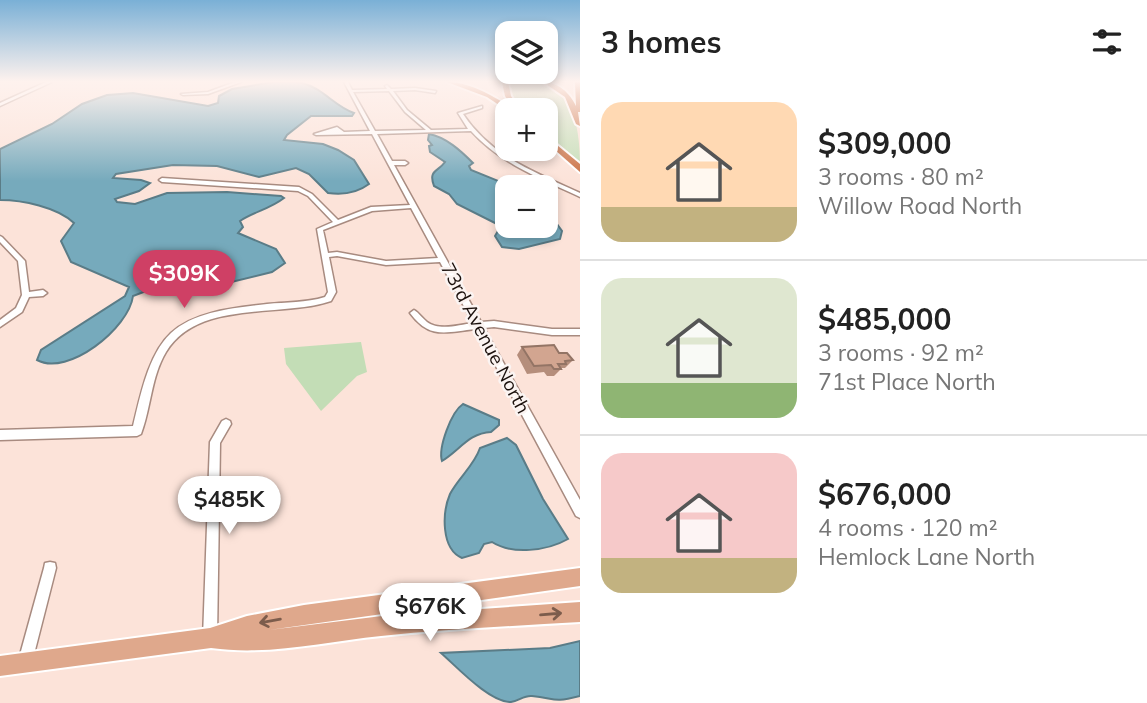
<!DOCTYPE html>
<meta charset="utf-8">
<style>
:root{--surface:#fff;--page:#f2f2f2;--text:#222;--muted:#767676;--line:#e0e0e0;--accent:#cf4065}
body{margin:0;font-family:Mulish,sans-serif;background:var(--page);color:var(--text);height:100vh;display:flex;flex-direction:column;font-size:26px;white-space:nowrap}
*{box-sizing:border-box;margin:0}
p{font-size:23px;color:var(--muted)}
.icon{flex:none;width:38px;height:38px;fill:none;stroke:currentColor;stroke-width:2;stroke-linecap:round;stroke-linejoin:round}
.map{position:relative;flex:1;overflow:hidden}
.sheet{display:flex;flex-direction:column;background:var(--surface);width:567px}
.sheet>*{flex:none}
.controls{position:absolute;left:495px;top:21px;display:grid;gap:14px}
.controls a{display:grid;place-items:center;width:63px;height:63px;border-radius:14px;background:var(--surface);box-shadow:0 4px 10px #0003;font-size:35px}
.price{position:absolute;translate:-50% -60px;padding:0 16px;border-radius:24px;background:#fff;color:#222;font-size:23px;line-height:46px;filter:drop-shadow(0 2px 4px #0008)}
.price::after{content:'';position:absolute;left:50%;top:42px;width:21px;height:16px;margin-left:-10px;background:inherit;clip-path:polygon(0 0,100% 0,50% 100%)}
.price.selected{background:var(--accent);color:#fff}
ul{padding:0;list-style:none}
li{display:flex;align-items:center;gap:21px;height:175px;padding:0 21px}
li+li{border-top:2px solid var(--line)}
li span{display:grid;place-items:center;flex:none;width:196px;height:140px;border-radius:21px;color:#555}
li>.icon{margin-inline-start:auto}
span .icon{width:84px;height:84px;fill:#fffc;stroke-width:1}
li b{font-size:30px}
h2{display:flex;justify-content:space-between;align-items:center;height:84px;padding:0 21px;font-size:30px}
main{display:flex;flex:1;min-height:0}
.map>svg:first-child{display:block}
.green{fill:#c3ddb6}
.water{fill:#76aabc;stroke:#5a7c87;stroke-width:2}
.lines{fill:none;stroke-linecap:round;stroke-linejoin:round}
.minor-casing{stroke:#a88b80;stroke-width:3}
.major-casing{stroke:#fff;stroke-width:4}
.highway-casing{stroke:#fff;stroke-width:4}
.minor{fill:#fff;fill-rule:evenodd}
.major{fill:#dfa88c;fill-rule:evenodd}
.highway{fill:#c96e40;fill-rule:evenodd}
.wall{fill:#b58e7c}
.building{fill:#d2a590;stroke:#937465;stroke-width:2}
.oneway{stroke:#7c5c4c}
.labels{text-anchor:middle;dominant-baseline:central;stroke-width:5;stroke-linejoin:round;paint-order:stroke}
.street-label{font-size:19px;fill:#1a100c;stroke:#fbf4f2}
</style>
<main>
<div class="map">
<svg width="580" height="703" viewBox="0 0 580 703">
<rect width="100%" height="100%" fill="#fce3d9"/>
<g class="green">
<path d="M508,82C519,82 532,80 542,82C575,89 580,136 580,162L546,133V110H522L510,95Z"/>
<path d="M361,342L367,372L357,376L321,411L286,364L284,348Z"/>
</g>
<g class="water">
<path d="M274,82C283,82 293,81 302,83C323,88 335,107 354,113L352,116H311L287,135L284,140L323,144L338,150L354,160L369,184C357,193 342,195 328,193L309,174L296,168L259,177L217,166L173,165L116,174L113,178L141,180L150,183L139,191L115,199L117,202L135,204L167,193L227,192L281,196L284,198C270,209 253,212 240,221L243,227L238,233L276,249L285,263L272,272L215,286L154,288L133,296C129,328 68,377 37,360L41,350L125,296L129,287L71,262L61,241L74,223C57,207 22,200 0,200V149L52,124L82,104L107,95L133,93L208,106L218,103L219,96L232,89Z"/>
<path d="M429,134C446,137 461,151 473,163L469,166L471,170L513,187H508V226H546V209L562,231L560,239L519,249L502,247L495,236L501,226L457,204L449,194L434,186C428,170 438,172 445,162L430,152L429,146L432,145L428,140Z"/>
<path d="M463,404L499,420V425L491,432C469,433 460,450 442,461C438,448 451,412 463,404Z"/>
<path d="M507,438L516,445L543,499L568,539C547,551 512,555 492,542L484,544L479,553L462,558C441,549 442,513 450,494C458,478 474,466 480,448Z"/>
<path d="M580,641V696C552,703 558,699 532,696C524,695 519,701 511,702C490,703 456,666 441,653L550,648Z"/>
</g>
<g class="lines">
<defs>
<g id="minor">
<path d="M46,82H52L0,106V103Z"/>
<path d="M235,82H241L208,94L183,95L181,94L208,92Z"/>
<path d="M344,82H348L352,90L387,89L385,86L387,85L391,89L415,88L436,91L435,93L415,90L393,91L407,110L431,130L468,129L458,113L482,106V108L463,114C492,157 533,171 580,193V197L578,196C539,178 500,163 471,131L377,134L392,161H405L408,163L405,165H394L481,322L494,321L552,329H580V335H552L494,327L484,328L580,500V518L576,516L476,329C446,332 430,340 410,313L414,310C419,313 422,318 427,322C439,331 459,325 473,323L440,262L386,265L337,256L329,257L336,292L331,301C281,318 198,299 166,352C151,377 151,408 141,434L137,436L0,440V430L133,426C140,398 148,354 171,333C195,311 235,308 267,304C286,302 306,303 325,297L328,292L317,229L333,222L308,196L298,191L162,182L159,180L162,178L299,187L312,194L338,220L371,207L410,205L372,134L316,135L314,134L337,127L344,132L370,131ZM389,91L405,112L426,130L375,131L353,92ZM411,208L438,258L386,261L337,252L328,253L323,230L372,211Z"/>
<path d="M0,236L2,237L25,261L29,292L43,290L47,293L43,296L29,297L22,312L0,327V320L16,308L22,295L18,261L0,242Z"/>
<path d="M226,419L230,421L231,424L220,443L217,638L215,643L210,645L205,643L203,638L210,442L222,421Z"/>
<path d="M50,562L55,563L56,568L32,662L30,667L25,669L20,667L18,662L44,568L45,563Z"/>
</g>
<path id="major" d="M580,568V586L269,630L382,616L580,602V622C514,626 447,629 381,636C324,642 268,656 211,648L0,676V656L210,628L247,616L304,605Z"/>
<g id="highway">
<path d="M447,82C470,82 493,96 512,108L505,96L502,82H508L511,96L519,109L508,111L487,97Z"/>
<path d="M543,82C558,82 570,93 576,106L575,82H580V112H578L580,126L576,124L565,97Z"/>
<path d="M546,136L580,164V172L546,142Z"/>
</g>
</defs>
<use href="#minor" class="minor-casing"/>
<use href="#major" class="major-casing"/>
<use href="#highway" class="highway-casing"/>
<use href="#minor" class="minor"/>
<use href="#major" class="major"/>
<use href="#highway" class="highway"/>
</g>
<path class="wall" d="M522,347L559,353L573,360L565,368H562L554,376H547L544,372L527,374L517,355Z"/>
<path class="building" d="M554,345L559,353H567L573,360L565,361L566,364H558L561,369H554L551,365L534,366L522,347Z"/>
<defs><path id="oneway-shaft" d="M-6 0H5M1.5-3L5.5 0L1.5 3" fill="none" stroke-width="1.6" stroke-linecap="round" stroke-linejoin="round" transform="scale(1.75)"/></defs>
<g class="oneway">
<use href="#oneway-shaft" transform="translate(551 614) rotate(-5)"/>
<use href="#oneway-shaft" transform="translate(270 621) rotate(170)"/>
</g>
<linearGradient id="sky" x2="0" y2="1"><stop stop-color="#7ab0d6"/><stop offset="0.45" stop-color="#fef2ee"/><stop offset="1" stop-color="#fef2ee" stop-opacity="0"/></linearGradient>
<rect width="580" height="181" fill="url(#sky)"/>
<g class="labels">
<g class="street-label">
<text transform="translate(486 338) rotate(62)">73rd Avenue North</text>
</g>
</g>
</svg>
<div class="controls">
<a><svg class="icon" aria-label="layers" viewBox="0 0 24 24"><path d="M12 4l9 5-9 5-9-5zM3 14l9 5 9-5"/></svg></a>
<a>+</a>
<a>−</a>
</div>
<b class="price selected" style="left:184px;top:310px">$309K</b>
<b class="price" style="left:229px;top:536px">$485K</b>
<b class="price" style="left:430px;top:643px">$676K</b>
</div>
<section class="sheet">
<h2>3 homes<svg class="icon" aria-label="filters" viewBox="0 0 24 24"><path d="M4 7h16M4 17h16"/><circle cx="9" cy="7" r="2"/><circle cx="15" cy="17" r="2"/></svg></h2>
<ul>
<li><span style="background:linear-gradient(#ffd9b3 75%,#c2b280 0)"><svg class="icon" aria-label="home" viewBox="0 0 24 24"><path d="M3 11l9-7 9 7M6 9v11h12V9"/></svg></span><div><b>$309,000</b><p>3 rooms · 80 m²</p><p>Willow Road North</p></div></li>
<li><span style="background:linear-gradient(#dfe7d0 75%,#8fb573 0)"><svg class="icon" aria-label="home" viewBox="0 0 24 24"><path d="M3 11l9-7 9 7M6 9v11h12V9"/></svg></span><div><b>$485,000</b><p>3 rooms · 92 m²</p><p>71st Place North</p></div></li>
<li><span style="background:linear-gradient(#f6c9c9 75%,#c2b280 0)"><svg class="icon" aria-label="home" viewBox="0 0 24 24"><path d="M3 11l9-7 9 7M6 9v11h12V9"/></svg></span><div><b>$676,000</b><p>4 rooms · 120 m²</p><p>Hemlock Lane North</p></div></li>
</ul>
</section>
</main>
